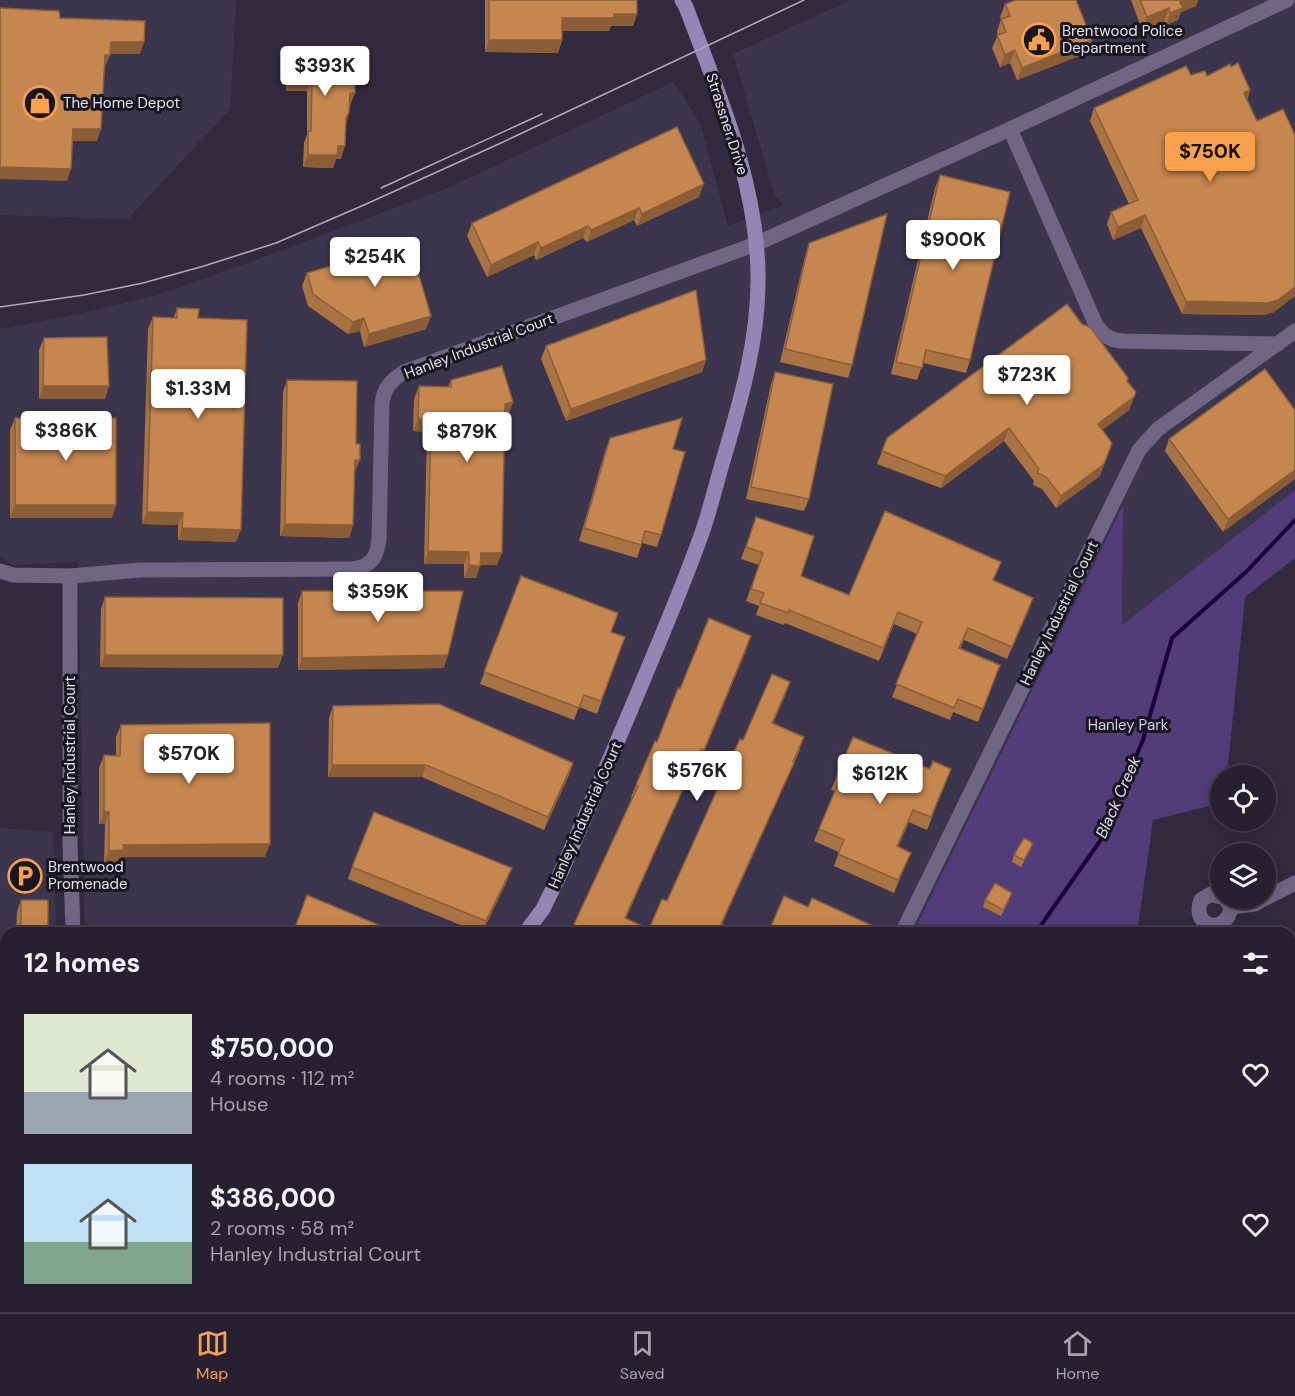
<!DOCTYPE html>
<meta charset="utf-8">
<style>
:root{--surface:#262030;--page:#2e2838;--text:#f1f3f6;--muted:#a4a3ab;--line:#423e4c;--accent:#f9a04d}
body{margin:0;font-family:"DM Sans",sans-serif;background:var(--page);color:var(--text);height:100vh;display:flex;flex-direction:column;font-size:22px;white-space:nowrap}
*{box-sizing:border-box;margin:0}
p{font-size:20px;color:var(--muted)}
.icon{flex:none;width:33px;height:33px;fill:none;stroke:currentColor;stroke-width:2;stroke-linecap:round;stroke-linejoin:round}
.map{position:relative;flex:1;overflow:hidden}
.drawer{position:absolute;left:0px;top:927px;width:1296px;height:386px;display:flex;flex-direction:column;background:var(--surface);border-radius:18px 18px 0 0;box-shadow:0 3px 15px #0003,0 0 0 2px var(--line)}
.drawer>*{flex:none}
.fabs{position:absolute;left:1210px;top:765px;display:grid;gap:12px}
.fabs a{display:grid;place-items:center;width:66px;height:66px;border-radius:50%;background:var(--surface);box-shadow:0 3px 15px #0003,0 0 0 2px var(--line);font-size:30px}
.price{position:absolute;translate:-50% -51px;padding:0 14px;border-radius:6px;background:#fff;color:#222;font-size:20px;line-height:39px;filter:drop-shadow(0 2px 3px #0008)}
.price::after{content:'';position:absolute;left:50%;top:36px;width:18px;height:14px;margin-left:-9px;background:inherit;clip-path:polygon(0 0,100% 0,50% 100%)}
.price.current{background:var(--accent);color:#111}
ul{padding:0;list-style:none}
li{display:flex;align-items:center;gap:18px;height:150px;padding:0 24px}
li span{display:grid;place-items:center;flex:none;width:168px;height:120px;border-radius:0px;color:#555}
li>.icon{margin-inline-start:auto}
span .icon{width:72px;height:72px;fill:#fffc;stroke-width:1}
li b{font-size:26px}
h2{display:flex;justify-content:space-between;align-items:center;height:72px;padding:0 24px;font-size:26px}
.tabs{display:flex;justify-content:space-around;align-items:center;height:84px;border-top:2px solid var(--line);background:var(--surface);font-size:16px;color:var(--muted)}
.tabs a{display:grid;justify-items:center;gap:3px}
.tabs .current{color:var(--accent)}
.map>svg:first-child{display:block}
.built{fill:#3c354e}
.green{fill:#523c7a}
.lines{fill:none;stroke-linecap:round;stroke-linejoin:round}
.stream{stroke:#1b003b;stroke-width:4}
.street{stroke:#6f6685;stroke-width:15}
.secondary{stroke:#9385b4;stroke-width:15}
.tram{stroke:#b0abbb;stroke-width:1.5}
.wall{fill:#aa7344}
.shaded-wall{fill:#8b5e37}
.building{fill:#c6864f;stroke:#8b5e37;stroke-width:1.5}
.labels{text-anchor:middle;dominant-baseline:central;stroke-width:6;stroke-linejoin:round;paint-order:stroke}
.poi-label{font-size:15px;fill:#e4e1ee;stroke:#18161f;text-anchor:start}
.street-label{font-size:15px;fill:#e4e1ee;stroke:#18161f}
.park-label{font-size:15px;fill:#d8cdf4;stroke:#18161f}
.water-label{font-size:16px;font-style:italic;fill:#e3def2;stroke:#18161f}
</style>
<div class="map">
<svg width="1295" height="1312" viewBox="0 0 1295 1312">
<rect width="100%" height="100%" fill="#322b40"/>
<g class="built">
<path d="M0,0H236L230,109L128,219L0,215Z"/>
<path d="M851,0H1295V502L1122,625V507L913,933H85L78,562L12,565L0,556V329L74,315L154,296L251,262L450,187L673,82L700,123L728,226L784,205L775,196L733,54Z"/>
<path d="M0,828L53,832L55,863L56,933H6V1071L0,1072Z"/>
</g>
<g class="green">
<path d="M1295,490V558L1245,597L1227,775L1221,776V803L1153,820L1137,933H913L1123,505L1122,625Z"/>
<path d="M0,1050L6,1051V1069H2V1265L0,1267Z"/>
<path d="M398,1306L1040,1307V1312H398Z"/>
<path d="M1149,1307H1241L1249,1312H1159Z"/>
</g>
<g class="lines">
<g class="stream">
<path d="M1036,933L1046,918L1100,841L1143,740L1172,638L1247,571L1295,520"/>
<path d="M0,1290L6,1284"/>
<path d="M694,1312L700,1306"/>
</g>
<g class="street">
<path d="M1010,129L1096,325C1103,335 1109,340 1122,341L1278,344"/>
<path d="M0,571L13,575L70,576L140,570L353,569C372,566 377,557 379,539L382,404C384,388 390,381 404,372L756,244L1010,129L1287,0"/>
<path d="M70,576V842L73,933"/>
<path d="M1221,897L1211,894L1201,900C1190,928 1227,936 1231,907L1225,898"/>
<path d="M1266,898L1295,883"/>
<path d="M1231,907L1255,904L1265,898"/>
<path d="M902,933L1139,450L1158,429L1295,331"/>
<path d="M1290,1084L1295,1083"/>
<path d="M1187,1306L1196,1312"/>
</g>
<g class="secondary">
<path d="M525,933L543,909L562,870C588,810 614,750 639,690C661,638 683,586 702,533C711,507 717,480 725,454C742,396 759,336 758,275C757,181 718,93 686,7L682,0"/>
<path d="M398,1312V1306"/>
</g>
<g class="tram">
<path d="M381,188L542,114"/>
<path d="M0,307L84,295L143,283L204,266L276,243L364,205L501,143L804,0"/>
</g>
</g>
<g class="wall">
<path d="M485,0H637V14L633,26H611L609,31H562V40L558,53L485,52Z"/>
<path d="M1131,0H1198L1196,6L1181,12L1178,20L1166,25L1164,21L1142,30Z"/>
<path d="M1005,4L1092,40L1087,53L1017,80L1010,63L1000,67L992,48L998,35L997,32L1001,19L1000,17Z"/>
<path d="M291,49L339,62L346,75L350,106H349V113L346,123L341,159H336L333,168L303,167L304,143L307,134V91H286V62Z"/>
<path d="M1231,67L1250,90L1247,100L1274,312L1264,315L1182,314L1141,228L1113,240L1107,224L1111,212L1129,204L1090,121L1094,108L1191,75L1207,76Z"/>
<path d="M940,175L970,360L966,373L923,363L917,380L891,374L935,188Z"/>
<path d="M699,197L637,226L634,220L587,242L583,238L536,260L534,255L487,277L467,236L472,223Z"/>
<path d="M809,243L852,365L848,378L780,362L805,256Z"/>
<path d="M307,273L426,329L364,347L360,331L348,334L308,306L302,286Z"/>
<path d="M177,308L198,318L236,542L178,540V525L142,524L148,329L153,317H174Z"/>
<path d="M1082,324L1136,392L1129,410L1102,430L1100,476L1056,508L1042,489L1033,485L1034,481L1004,441L941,488L877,464L887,438Z"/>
<path d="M44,338L105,399H39V350Z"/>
<path d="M546,346L706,360L702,372L566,421L541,359Z"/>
<path d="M775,372L809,499L804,511L746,499L771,384Z"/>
<path d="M287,380L355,472H354L353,525L349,538L280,536L283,392Z"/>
<path d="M451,380L513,402L508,415L505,416L497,565H480L476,578H464V564H424L427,432L413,431L414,399L419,386L448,387Z"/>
<path d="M1295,410L1223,532L1165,451L1169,439Z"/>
<path d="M15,418L112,518H10V430Z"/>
<path d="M610,438L673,449L661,535L657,547L642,543L637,558L579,541L605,451Z"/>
<path d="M756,517L801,576L849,595L994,581L1033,598L1007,659L964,640L960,649L1000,665L978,722L953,712L950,720L892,697L917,634L894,624L879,661L785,623L784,625L756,615L759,606L746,601L759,565L741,559Z"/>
<path d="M521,576L611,632L625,637L597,714L579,707L574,720L480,684Z"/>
<path d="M302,591L444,668L298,670V603Z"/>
<path d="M105,597L278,668L100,667L101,609Z"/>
<path d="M747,648L700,762L696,760L626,918L649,929L667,901L743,740L786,694L773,723L800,749L789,775L722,924L736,933H570L632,798L631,797L636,785L657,742L680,689Z"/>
<path d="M333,706L573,763L569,775L544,830L422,777H328L329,718Z"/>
<path d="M121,725L265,857H121L119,862L104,864L105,824H99V768L104,755L116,756V737Z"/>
<path d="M930,769H951L927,830L909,822L898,847L906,865L894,893L834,866L839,852L814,841L835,791L831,790L836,778Z"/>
<path d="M1031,849L1021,867L1012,862L1014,855Z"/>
<path d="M352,867L507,881L482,933H480L348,879Z"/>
<path d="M1010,899L1001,916L983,907L985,900Z"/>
<path d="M21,900L48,933H16L17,912Z"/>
<rect x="124" y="1306" width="40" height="6"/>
</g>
<g class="shaded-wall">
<path d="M1184,0H1198L1196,6L1181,12L1178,20L1166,25L1170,13L1180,2Z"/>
<path d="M1169,8L1164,21L1142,30L1147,17Z"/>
<path d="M614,14H637L633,26H611L609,31H558L562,18Z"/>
<path d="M489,40H562L558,53L485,52Z"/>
<path d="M1092,40L1087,53L1017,80L1022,68Z"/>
<path d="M111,42H144L140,54H106Z"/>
<path d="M1015,50L1010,63L1000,67L1005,55Z"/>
<path d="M105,55H110L105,67H100Z"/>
<path d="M290,79H312L307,91H286Z"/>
<path d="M1250,90L1246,103L1244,93Z"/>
<path d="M350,93H355L350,106H345Z"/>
<path d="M73,129H101L97,141H68Z"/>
<path d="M338,146H345L341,159H336L333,168L303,167L308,155Z"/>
<path d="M0,167L71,169L67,181L0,179Z"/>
<path d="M704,184L699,197L637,226L642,214Z"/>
<path d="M639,208L634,220L587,242L591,230Z"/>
<path d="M1145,215L1141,228L1113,240L1118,227Z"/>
<path d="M588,226L583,238L536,260L541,248Z"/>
<path d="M538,242L534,255L487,277L491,265Z"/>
<path d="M1295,287V296L1274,312L1264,315L1182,314L1186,301Z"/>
<path d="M431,316L426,329L364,347L369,334Z"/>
<path d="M364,318L360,331L348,334L353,322Z"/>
<path d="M706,360L702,372L566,421L571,409Z"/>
<path d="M43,386H109L105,399H39Z"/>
<path d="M1134,397L1129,410L1093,437L1098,424Z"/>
<path d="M513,402L508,415L501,417L505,404Z"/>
<path d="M418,419H431L427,432L413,431Z"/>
<path d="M1009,428L1004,441L941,488L945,476Z"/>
<path d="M1112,443L1100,476L1056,508L1061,496Z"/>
<path d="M355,460H360L355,472H350Z"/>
<path d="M1295,470V479L1223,532L1228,519Z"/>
<path d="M15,505H116L112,518H10Z"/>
<path d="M147,512L183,513L178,525L142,524Z"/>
<path d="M285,524L353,525L349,538L280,536Z"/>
<path d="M182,528L241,530L236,542L178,540Z"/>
<path d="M428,551L469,552L464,564H424Z"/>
<path d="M481,553H502L497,565H476Z"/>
<path d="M469,565L480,566L476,578H464Z"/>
<path d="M1033,598L1029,611L1007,659L1012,647Z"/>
<path d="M751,636L747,648L700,762L704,750Z"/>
<path d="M105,655H283L278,668L100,667Z"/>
<path d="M448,655L444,668L298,670L302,658Z"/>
<path d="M790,682L786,694L768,735L772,723Z"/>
<path d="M701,749L696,760L621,929L625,918Z"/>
<path d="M573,763L569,775L544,830L548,817Z"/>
<path d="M794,763L789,775L718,933L721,924Z"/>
<path d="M332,765H426L422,777H328Z"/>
<path d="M913,810L909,822L892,859L897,846Z"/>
<path d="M104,812H109L105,824H99Z"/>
<path d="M270,844L265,857H121L119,862L104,864L109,851L123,845Z"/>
<path d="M911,853L906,865L894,893L898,880Z"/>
<path d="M512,868L507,881L482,933L486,921Z"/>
</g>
<g class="building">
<path d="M489,0H637V14H614V18H562V40H489Z"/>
<path d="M1016,0H1076L1092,40L1022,68L1015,50L1005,55L997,35L1006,32L1001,19L1010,16L1005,4Z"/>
<path d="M1140,0H1184L1180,2L1183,8L1170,13L1169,8L1147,17Z"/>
<path d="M0,8L59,11L60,18L145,21L144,42H111L110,55H105L101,129H73L71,169L0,167Z"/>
<path d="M291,49L339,51V62H346V75L355,76V93H350L349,113L346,117L345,146H338L337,155H308V131H311L312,79H290Z"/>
<path d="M1238,63L1250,90L1244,93L1257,121L1283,109L1295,135V287L1278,300L1268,303L1186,301L1145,215L1118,227L1111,212L1138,200L1094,108L1186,66L1191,75L1205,71L1207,76L1230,64L1231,67Z"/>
<path d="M677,127L704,184L642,214L639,208L591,230L588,226L541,248L538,242L491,265L472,223Z"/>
<path d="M940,175L1010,192L970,360L926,350L922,368L896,362Z"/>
<path d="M887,214L852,365L785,349L809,243Z"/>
<path d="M408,238L431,316L369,334L364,318L353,322L313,294L307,273L376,253L381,246Z"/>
<path d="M696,290L706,360L571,409L546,346Z"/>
<path d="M1067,304L1082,324L1090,327L1128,378L1127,381L1136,392L1134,397L1098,424L1112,443L1104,464L1061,496L1046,477L1037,473L1039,469L1009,428L945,476L882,451L887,438Z"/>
<path d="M177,308L199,309L198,318L247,320L241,530L182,528L183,513L147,512L153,317L177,318Z"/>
<path d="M107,337L109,386H43L44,338Z"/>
<path d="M502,366L513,402L505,404L502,553H481L480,566L469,565V552L428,551L431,419H418L419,386L451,387V380Z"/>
<path d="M1265,369L1295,410V470L1228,519L1169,439Z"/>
<path d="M775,372L833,384L809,499L751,487Z"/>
<path d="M287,380L357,381L356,444H360V460H355L353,525L285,524Z"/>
<rect x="15" y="418" width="101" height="87"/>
<path d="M682,418L673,449L685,452L661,535L645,531L641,545L584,528L610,438Z"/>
<path d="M885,511L1001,562L993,580L1033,598L1012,647L968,628L959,648L1000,665L983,709L958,699L954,708L896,684L922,622L898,612L883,648L789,610V613L760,603L764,593L751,589L763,553L746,547L756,517L814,536L801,576L849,595Z"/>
<path d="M521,576L618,613L611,632L625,637L601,701L584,695L579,708L484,672Z"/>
<path d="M302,591H463L448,655L302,658Z"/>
<path d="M105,597L283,598V655H105Z"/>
<path d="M709,618L751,636L704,750L701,749L625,918L649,929L662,899L667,901L740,739L743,740L772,674L790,682L772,723L804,737L793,762L794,763L721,924L737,931L736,933H570L638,786L636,785L655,741L657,742L678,688L680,689Z"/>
<path d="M439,704L573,763L548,817L426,765H332L333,706Z"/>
<path d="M270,723V844L123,845L124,850L109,851V812H104V755L120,756L121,725Z"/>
<path d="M853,737L930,769L933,761L951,769L931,817L913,810L897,846L911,853L898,880L838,854L844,840L819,829L840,779L836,778Z"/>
<path d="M374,812L512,868L486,921L352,867Z"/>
<path d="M1024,838L1033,843L1024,860L1014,855Z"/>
<path d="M995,883L1012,893L1003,910L985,900Z"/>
<path d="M307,895L398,933H293Z"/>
<path d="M784,896L808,907L812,898L873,926L870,933H768Z"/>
<rect x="21" y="900" width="27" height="33"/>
<path d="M251,927V933H174Z"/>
<rect x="129" y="1306" width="35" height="6"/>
</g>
<defs>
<symbol id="civic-ring" viewBox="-11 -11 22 22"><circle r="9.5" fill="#18161f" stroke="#f9a04d" stroke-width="1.5"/><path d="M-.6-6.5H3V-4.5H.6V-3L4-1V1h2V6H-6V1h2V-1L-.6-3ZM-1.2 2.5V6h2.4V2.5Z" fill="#f9a04d"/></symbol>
<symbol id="shop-ring" viewBox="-11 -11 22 22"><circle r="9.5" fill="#18161f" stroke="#f9a04d" stroke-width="1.5"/><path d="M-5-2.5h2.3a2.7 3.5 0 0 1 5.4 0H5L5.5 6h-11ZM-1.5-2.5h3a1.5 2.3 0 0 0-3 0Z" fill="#f9a04d"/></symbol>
<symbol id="parking-ring" viewBox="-11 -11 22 22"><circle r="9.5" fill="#18161f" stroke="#f9a04d" stroke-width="1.5"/><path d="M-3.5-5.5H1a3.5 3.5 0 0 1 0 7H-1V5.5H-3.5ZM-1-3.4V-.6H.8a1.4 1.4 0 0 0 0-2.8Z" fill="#f9a04d"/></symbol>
</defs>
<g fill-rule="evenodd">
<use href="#civic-ring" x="1020" y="21" width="38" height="38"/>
<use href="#shop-ring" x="21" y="84" width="38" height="38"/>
<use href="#parking-ring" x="6" y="857" width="38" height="38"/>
</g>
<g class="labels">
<g class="poi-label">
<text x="1062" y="31">Brentwood Police<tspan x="1062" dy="17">Department</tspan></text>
<text x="63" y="103">The Home Depot</text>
<text x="48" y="867">Brentwood<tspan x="48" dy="17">Promenade</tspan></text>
</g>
<g class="street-label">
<text transform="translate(727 124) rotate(72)">Strassner Drive</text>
<text transform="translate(479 346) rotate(-21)">Hanley Industrial Court</text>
<text transform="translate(1059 613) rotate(-64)">Hanley Industrial Court</text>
<text transform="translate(70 755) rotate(-90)">Hanley Industrial Court</text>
<text transform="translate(585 815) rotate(-66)">Hanley Industrial Court</text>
</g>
<g class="park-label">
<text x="1128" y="725">Hanley Park</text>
</g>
<g class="water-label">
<text transform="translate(1118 797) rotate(-66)">Black Creek</text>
</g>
</g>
</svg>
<div class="fabs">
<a><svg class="icon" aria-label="locate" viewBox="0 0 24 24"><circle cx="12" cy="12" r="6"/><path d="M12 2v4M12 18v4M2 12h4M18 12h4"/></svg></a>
<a><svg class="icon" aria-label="layers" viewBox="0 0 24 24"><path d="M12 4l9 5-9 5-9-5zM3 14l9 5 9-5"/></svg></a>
</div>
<b class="price" style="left:325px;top:97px">$393K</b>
<b class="price current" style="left:1210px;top:183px">$750K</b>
<b class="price" style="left:953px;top:271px">$900K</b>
<b class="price" style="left:375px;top:288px">$254K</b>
<b class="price" style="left:1027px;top:406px">$723K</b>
<b class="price" style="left:198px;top:420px">$1.33M</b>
<b class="price" style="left:66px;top:462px">$386K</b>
<b class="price" style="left:467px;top:463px">$879K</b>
<b class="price" style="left:378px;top:623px">$359K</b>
<b class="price" style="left:189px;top:785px">$570K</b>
<b class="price" style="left:697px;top:802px">$576K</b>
<b class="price" style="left:880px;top:805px">$612K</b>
<section class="drawer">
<h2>12 homes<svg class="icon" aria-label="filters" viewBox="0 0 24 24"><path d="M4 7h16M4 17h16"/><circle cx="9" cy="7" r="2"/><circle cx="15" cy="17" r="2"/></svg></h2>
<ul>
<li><span style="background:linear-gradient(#dfe7d0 65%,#9aa5b1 0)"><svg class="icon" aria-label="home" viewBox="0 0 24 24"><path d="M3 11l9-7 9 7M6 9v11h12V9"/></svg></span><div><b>$750,000</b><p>4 rooms · 112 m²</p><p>House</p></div><svg class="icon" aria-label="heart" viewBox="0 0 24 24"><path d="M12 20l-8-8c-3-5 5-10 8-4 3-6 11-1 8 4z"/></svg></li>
<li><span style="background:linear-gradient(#bfe0f5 65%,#7fa58c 0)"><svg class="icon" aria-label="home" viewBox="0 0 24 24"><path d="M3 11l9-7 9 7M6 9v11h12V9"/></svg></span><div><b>$386,000</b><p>2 rooms · 58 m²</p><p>Hanley Industrial Court</p></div><svg class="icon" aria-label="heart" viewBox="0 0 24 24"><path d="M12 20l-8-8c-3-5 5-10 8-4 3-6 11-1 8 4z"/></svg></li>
</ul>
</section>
</div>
<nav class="tabs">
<a class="current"><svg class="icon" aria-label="map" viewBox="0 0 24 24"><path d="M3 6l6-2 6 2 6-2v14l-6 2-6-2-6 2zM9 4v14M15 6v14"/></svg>Map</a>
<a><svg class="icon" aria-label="saved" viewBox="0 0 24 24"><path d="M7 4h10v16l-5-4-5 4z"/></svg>Saved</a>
<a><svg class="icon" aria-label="home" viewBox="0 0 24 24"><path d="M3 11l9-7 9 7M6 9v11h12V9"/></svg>Home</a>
</nav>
